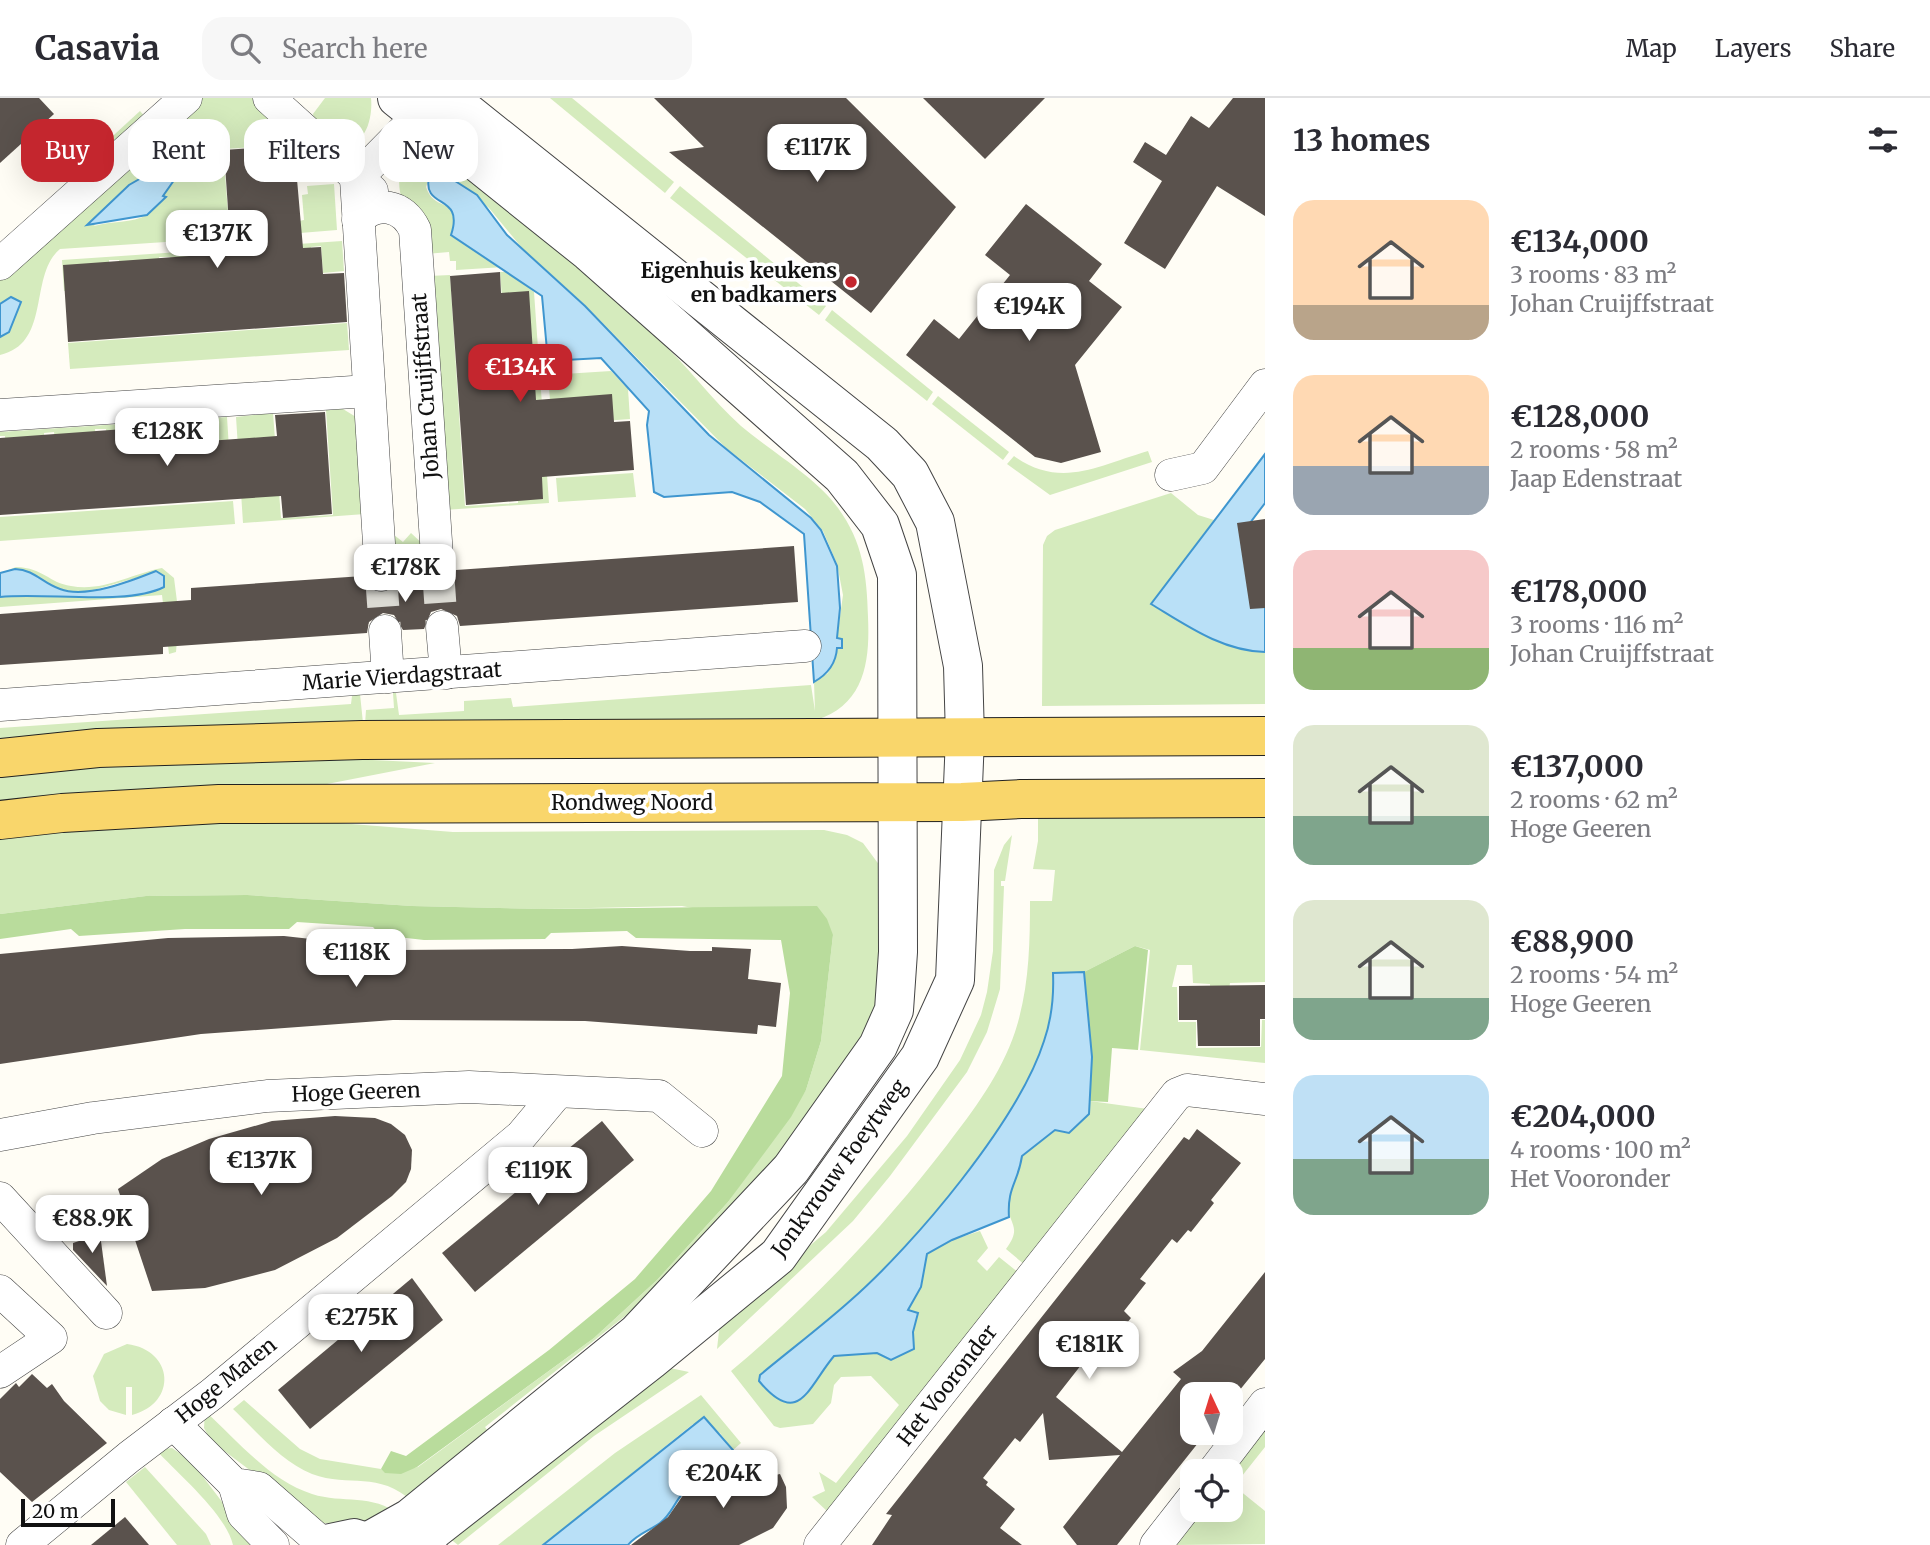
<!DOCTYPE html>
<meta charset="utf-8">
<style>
:root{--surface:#fff;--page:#f7f7f7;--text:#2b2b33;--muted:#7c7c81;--line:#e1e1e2;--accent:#c4262e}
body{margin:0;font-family:Merriweather,serif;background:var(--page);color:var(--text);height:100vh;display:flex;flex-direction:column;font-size:26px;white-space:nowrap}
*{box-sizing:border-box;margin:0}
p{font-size:23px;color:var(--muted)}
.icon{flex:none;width:38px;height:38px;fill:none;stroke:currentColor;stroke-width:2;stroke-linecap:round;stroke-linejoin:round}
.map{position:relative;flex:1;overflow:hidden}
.details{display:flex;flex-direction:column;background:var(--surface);width:665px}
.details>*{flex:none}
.top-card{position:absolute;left:21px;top:21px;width:665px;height:63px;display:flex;gap:14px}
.needle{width:46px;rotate:356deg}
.controls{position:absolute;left:1180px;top:1284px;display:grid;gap:14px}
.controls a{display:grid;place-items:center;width:63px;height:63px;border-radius:14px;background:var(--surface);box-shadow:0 7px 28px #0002;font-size:35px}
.scale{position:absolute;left:21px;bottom:18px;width:94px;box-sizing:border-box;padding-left:7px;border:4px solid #111;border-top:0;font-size:19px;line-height:24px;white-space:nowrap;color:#111;-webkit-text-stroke:5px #fff;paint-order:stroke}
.price{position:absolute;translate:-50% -60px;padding:0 16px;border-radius:14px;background:#fff;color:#222;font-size:23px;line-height:46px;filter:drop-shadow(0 2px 4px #0008)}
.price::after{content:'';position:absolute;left:50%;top:42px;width:21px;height:16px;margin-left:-10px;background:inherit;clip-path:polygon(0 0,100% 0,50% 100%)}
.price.active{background:var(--accent);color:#fff}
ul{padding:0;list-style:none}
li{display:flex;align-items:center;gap:21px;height:175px;padding:0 28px}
li span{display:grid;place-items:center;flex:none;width:196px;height:140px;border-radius:21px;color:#555}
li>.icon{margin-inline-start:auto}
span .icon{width:84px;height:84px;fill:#fffc;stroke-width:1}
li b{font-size:30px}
h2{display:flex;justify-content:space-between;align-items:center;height:84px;padding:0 28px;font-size:30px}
.pill{padding:0 24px;border-radius:21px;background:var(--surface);box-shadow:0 7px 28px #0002;font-size:24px;line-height:63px}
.pill.active{background:var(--accent);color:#fff}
header{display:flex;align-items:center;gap:42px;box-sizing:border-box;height:98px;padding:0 35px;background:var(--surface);border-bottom:2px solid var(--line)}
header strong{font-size:33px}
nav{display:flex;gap:38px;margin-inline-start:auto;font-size:24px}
.search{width:490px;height:63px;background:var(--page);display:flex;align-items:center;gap:18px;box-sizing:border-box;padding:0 24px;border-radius:21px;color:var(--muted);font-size:26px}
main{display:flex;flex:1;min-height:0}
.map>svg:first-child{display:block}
.green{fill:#d5ebbd;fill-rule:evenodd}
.forest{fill:#b9dc9c}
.water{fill:#b9e0f7;stroke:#3f96cf;stroke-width:2}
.building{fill:#5a524d}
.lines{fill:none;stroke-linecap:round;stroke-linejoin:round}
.minor-tunnel{stroke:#dbdad3;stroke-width:32;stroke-dasharray:32 16;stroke-linecap:butt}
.minor-casing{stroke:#444;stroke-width:33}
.tertiary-casing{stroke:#444;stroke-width:40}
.primary-casing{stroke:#222;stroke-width:40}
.minor{stroke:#fff;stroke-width:32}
.tertiary{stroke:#fff;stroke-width:38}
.primary{stroke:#f9d66b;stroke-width:38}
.poi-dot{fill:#c4262e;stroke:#fff;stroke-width:2.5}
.labels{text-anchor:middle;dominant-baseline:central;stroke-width:7;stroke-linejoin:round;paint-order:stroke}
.poi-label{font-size:21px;font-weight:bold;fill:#111;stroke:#fff;text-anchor:end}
.street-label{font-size:21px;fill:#111;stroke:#fff}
</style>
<header>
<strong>Casavia</strong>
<div class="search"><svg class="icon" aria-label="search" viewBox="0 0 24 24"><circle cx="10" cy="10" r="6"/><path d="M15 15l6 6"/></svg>Search here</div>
<nav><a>Map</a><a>Layers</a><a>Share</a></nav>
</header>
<main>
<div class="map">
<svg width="1265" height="1447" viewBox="0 0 1265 1447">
<rect width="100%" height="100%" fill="#fffdf5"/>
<g class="green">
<path d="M202,0H252L272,18L268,22L289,41L270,42V48L223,51L229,127L283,124L284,136L60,151C28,178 52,245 0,257V239L9,234L11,199L0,206V180ZM177,59C176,79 162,107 147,117C133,125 110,123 94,128L129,87Z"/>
<path d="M325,0H371C373,16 367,51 342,44C333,41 323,30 315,24L313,16Z"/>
<path d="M550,0H572L674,84L665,95Z"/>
<path d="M140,13L146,20L84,72L78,70Z"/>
<path d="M448,53C518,115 589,177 657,240C687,267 711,301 741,328C769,352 817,380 838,410C863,444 867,478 868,519C870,563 865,607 816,622L365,626L366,612L394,610L393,595H396L399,617L464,613V603L511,600L513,609L811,587L815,613L814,584L828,575L838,551H842V540H837L843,497L837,466L823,433L805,411L726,350L583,205L522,150L489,110L445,74L430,76L426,89C435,117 461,95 451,138L504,169L456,172V163H450L449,154L426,156C414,127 375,72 421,56C429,53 439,54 448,53Z"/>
<path d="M334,86L337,132L300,135L299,123L304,122L302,97L308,96L307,88Z"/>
<path d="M680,88L826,208L819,217L670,100Z"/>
<path d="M342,143L344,173L323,175L321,148L311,149L313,175L222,182L219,155L209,156L212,183L172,185L170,159H159L161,186L121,189L119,162H109L110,190L64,193L62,162Z"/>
<path d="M500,174H509L534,194L549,405L444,412L429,178L450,177L465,408L518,405Z"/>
<path d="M832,212L933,294L927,303L825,222Z"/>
<path d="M347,225L349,252L70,271L68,245Z"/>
<path d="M611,273L628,291L630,321L552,327L548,277Z"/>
<path d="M938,298L1009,354L1003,362L932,306Z"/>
<path d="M343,311L356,319L365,416L243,425L236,319L273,315L281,420L333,417L326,312Z"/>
<path d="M227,319L229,350L209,352L207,324L197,325L198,353L158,354L156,327L146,328L148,355L107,358L106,331H95L97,359L57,361L54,334L44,335L46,362L6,364L5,338H0V334Z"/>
<path d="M1148,353L1152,364L1050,397L1007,366L1014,358C1061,391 1097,368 1148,353Z"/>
<path d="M633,375L636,399L558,404L556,380Z"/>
<path d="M1171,395L1198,417L1214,422L1151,506C1186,527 1222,553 1265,554V606L1042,608L1043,447L1047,438L1055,432Z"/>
<path d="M233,403L235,426L0,443V419Z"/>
<path d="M389,433L403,444L411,435L427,450L425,461L412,450L404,459L390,447Z"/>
<path d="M16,469C44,470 49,485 71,488C103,494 131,476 162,470L174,480L179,519L176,554L169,556L162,497L0,509V499L26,496L72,498L150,476C126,483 96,496 70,493C40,490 39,464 0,475Z"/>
<path d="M360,596L363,625L0,643V630L351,606L352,598Z"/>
<path d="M309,659L435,665L327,686L0,706V678L137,666Z"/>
<path d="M1265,714V884L1230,885L1228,898L1210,899V886L1193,885L1192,867H1177L1172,889H1177L1178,924H1196V950L1261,949L1262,922H1265V965L1140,952L1150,852L1135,848L1084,874L1053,875C1054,899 1052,920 1044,943C1019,1022 914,1147 851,1202C822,1228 790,1252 760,1277L791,1305C810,1302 809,1289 818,1276C822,1270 829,1264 834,1258L877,1255L891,1262L913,1234L918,1215L908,1212L921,1189L927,1156L952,1142L980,1133L988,1150L977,1163L987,1173L999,1159L1019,1175L829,1415L812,1399L825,1393L819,1374L836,1385L899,1307L871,1278L841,1279L834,1287L831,1305L813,1326L780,1330L774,1328L731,1273C811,1206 883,1130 947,1047C973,1013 1001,976 1015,934C1029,891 1030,848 1030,803H1052L1055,772L1033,771L1038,743V720Z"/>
<path d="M288,721L453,734L824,732L847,737L863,745L883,772L889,858L863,953L692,1165L485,1329L492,1339L413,1404C378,1372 350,1390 312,1376C281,1363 257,1334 233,1311L244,1302L300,1351L320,1361L381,1371L386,1375L418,1369L594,1240L657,1182L728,1104L806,992L821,943L833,837L682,808L543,811L412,808L247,797L146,798L0,816V737Z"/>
<path d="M1012,737L1005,783H1001V788H1004L1000,891L987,934L967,974L890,1078L853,1123L717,1251L720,1224L826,1134L907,1038L960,962L981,917L987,894L993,853L994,772L1004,747Z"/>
<path d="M1090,1003L1148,1011L1025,1167L1006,1151C1023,1128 1008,1127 1008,1106C1008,1088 1019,1076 1022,1058L1055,1032L1069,1035L1089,1016Z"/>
<path d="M127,1246C174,1252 178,1305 132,1317V1289H126V1317L109,1312L100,1303L93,1278L104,1256Z"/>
<path d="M665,1269L689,1274L594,1338L458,1447L444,1436Z"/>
<path d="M701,1297L741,1345L733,1352L720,1335L693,1326L543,1447H498L615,1355Z"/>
<path d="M205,1313C237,1342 270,1383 312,1396C343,1406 372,1395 400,1417L389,1425H320L211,1343L204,1330Z"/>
<path d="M1265,1325V1349L1234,1388L1265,1413V1446L1173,1447L1196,1412H1230V1374Z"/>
<path d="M172,1350L191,1363L229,1413L265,1447H233C226,1416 178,1376 156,1352Z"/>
<path d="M145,1369L206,1436L211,1447H177L126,1384Z"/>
</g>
<g class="forest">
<path d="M247,797L412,808L543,811L817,808L827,821L833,837L821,943L806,992L791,1019L728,1104L657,1182L594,1240L417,1369L401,1376L385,1375L381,1371L391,1353L406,1358L549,1252L635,1181L711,1093L782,978L790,895L781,842L636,840L627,833L551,835L545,841L424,842L380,837L373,829L297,824L289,831H185L79,838L71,831L0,841V816L146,798Z"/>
<path d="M1135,848L1148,852L1138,952L1112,950L1108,1004L1090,1003L1092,959L1084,874Z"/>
</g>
<g class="water">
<path d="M178,59L177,78L163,98L166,99L147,117L87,127L129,87Z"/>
<path d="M441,74L477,97L507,137L585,208L709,337L811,420L821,432L837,468L840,510L837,540L842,541V550H837C836,566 828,576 814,584L804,436L760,404L732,394L664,399L654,394L647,327L649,313L601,260L548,263L542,198L451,137C465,95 422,112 429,79Z"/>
<path d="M11,199L21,204L9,234L0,239V206Z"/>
<path d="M1265,356V405L1247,429L1265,507V554C1222,553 1186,527 1151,506Z"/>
<path d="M15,471C35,472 42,485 60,491C86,501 131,483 156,473L164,478V489C127,508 44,494 0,499V475Z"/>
<path d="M1084,874L1092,959L1089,1016L1069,1035L1055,1032L1022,1058C1018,1085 1007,1089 1009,1119L952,1142L927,1156L921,1189L908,1212L918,1215L913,1234L914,1251L891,1262L877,1255L834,1258C808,1289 799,1331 759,1283L760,1277C790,1252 822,1228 851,1202C914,1147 1019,1022 1044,943C1052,920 1054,899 1053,875Z"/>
<path d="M704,1319L733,1352C718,1376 700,1375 683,1395C674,1405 671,1417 660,1425C649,1433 637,1436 628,1447H543Z"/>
</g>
<g class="building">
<path d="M0,0H39L54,16L0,65Z"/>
<path d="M654,0H846L956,109L871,215L669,54L704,49Z"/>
<path d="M923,0H1045L985,61Z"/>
<path d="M1233,0H1265V118L1217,88L1165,171L1124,145L1162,83L1133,64L1145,44L1166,57L1191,18L1209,30Z"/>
<path d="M294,47L303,150L321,149L323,176L344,175L347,224L68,244L63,167L231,155L224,52Z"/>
<path d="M1026,106L1102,166L1089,183L1122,209L1075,267L1101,354L1061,365L1035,359L906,257L934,221L959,241L1010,177L985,157Z"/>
<path d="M500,174L501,195L529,193L536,302L612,296L614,324L630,323L634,372L542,379L543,401L466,407L450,178Z"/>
<path d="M325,314L332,416L283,420L281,398L0,417V340L207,325L208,343L277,338L275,317Z"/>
<path d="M1265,421V510L1250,511L1237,425Z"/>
<path d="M794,448L798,504L460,528L457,518L441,511L431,514L424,531L403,532L394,517L383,515L369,524L367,535L163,549V556L0,567V516L191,502V490L363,478L372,493L383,495L397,486L399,476L420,474L429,489L440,491L454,482L456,472Z"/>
<path d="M284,838L365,847H389L390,850L399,852L572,851L622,848L690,853H712V849L751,851L748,881L781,885L776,929L758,927L757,936L585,923L393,922L201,936L0,966V856L168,840Z"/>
<path d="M1265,887V921H1260V948H1198L1197,922H1179V888Z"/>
<path d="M335,1018L375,1020L391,1026L405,1037L412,1052L411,1071L406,1084L392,1098L337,1140L275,1172L205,1190L152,1193L118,1091L162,1061L209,1041L272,1023Z"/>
<path d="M602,1023L634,1062L475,1194L442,1155Z"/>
<path d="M1197,1031L1241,1065L1211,1102L1214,1105L1191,1134L1188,1132L1177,1145L1172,1141L1140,1181L1146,1185L1124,1213L1131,1220L1092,1268L1085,1262L1056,1299L1122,1354L1181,1281L1173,1274L1202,1253L1265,1174V1261L1230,1304V1297H1192V1335H1206L1117,1447H1077L1063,1429L1120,1357L1049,1362L1043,1315L1020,1344L1015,1340L983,1380L988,1384L986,1387L1015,1411L1000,1430L1022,1447H872L892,1417L886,1416L1184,1039L1189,1042Z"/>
<path d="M100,1136L107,1188L73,1152V1145Z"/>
<path d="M412,1180L443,1222L310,1331L278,1292Z"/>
<path d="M32,1276L47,1290L52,1286L64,1303L107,1345L32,1404L0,1374V1301L16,1285L19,1289Z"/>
<path d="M749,1364V1372L763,1368L766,1379L780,1376L786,1389L787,1410L773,1430L739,1447H631L668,1419L686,1393L704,1378Z"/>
<path d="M125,1419L149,1447H91Z"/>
</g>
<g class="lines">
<g class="minor-tunnel">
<path d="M438,473L442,529"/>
<path d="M381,477L385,533"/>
</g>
<defs>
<g id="minor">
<path d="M269,0L372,93"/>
<path d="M358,122C376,102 403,106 415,132L438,473"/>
<path d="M0,166L186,0"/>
<path d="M0,317L368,293"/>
<path d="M1171,377L1203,370L1265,287"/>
<path d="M381,477L356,81L435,1"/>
<path d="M442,529L446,575"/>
<path d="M385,533L388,579"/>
<path d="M0,607L805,548"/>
<path d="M0,1037L93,1020L267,998L469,989L659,998L702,1033"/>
<path d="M0,1100L106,1215"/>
<path d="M0,1193L51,1240L0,1274"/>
<path d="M173,1325L234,1386L259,1390L323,1446"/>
<path d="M1213,1374L1265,1306"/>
<path d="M234,1386L243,1416L273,1447"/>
<path d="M22,1447L129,1359L212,1296L521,1038L557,995"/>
<path d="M820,1447L1177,996L1187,992L1265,1001"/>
<path d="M1156,1447L1192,1401"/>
</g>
<g id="tertiary">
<path d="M369,1443L410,1420L637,1235L791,1071L878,948L894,912L898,854L897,477L880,427L842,378L589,154L397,0"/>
<path d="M321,1447L354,1440L376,1447"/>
<path d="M419,1447L435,1431L651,1262L778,1158L920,959L955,882L965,639L963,568L935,424L910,376L882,346L449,0"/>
</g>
<g id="primary">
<path d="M0,660L98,650L362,642L1265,638"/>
<path d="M0,722L62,715L219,706L962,704L1021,701L1265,700"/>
</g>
</defs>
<use href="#minor" class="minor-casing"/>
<use href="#tertiary" class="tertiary-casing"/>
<use href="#primary" class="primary-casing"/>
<use href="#minor" class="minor"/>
<use href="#tertiary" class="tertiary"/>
<use href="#primary" class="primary"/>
</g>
<circle class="poi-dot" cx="851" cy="184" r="7"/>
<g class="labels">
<g class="poi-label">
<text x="837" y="172">Eigenhuis keukens<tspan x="837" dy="24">en badkamers</tspan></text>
</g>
<g class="street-label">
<text transform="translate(425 288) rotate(-94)">Johan Cruijffstraat</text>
<text transform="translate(402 578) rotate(-4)">Marie Vierdagstraat</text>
<text x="632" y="704">Rondweg Noord</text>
<text transform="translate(356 994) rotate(-2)">Hoge Geeren</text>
<text transform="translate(839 1070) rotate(-54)">Jonkvrouw Foeytweg</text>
<text transform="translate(226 1282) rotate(-39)">Hoge Maten</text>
<text transform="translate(947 1287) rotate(-52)">Het Vooronder</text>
</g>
</g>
</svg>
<div class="controls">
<a><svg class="needle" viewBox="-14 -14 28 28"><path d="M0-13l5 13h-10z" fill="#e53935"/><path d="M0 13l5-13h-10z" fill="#7c7c81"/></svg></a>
<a><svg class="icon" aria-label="locate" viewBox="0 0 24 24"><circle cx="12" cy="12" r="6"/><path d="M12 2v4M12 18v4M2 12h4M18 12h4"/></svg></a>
</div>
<div class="scale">20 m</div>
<b class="price" style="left:817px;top:86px">€117K</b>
<b class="price" style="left:217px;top:172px">€137K</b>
<b class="price" style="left:1029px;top:245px">€194K</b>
<b class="price active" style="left:520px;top:306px">€134K</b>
<b class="price" style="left:167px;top:370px">€128K</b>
<b class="price" style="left:405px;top:506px">€178K</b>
<b class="price" style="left:356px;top:891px">€118K</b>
<b class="price" style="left:261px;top:1099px">€137K</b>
<b class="price" style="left:538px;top:1109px">€119K</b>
<b class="price" style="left:92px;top:1157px">€88.9K</b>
<b class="price" style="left:361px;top:1256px">€275K</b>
<b class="price" style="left:1089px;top:1283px">€181K</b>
<b class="price" style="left:723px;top:1412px">€204K</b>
<div class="top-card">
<a class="pill active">Buy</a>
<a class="pill">Rent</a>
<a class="pill">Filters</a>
<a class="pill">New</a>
</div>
</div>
<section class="details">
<h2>13 homes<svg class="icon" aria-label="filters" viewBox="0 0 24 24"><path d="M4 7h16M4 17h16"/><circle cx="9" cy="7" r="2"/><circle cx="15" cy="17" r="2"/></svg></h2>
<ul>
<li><span style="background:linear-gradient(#ffd9b3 75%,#b9a48a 0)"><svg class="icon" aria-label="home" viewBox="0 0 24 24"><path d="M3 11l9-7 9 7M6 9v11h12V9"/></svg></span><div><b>€134,000</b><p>3 rooms · 83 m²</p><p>Johan Cruijffstraat</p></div></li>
<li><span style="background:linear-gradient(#ffd9b3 65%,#9aa5b1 0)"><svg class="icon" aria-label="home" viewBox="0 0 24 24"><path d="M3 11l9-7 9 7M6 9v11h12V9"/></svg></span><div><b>€128,000</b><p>2 rooms · 58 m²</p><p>Jaap Edenstraat</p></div></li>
<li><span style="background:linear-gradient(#f6c9c9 70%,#8fb573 0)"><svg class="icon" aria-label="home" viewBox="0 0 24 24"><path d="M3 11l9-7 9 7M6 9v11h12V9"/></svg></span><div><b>€178,000</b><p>3 rooms · 116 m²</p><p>Johan Cruijffstraat</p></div></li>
<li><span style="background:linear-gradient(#dfe7d0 65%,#7fa58c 0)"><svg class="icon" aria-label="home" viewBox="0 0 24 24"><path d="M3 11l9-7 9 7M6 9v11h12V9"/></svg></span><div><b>€137,000</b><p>2 rooms · 62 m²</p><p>Hoge Geeren</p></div></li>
<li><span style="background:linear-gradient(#dfe7d0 70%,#7fa58c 0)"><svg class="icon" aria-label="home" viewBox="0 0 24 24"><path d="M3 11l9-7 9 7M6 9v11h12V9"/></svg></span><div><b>€88,900</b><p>2 rooms · 54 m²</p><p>Hoge Geeren</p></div></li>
<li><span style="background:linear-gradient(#bfe0f5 60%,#7fa58c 0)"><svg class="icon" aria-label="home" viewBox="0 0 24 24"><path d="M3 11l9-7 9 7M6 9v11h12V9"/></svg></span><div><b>€204,000</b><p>4 rooms · 100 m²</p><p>Het Vooronder</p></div></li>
</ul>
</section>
</main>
